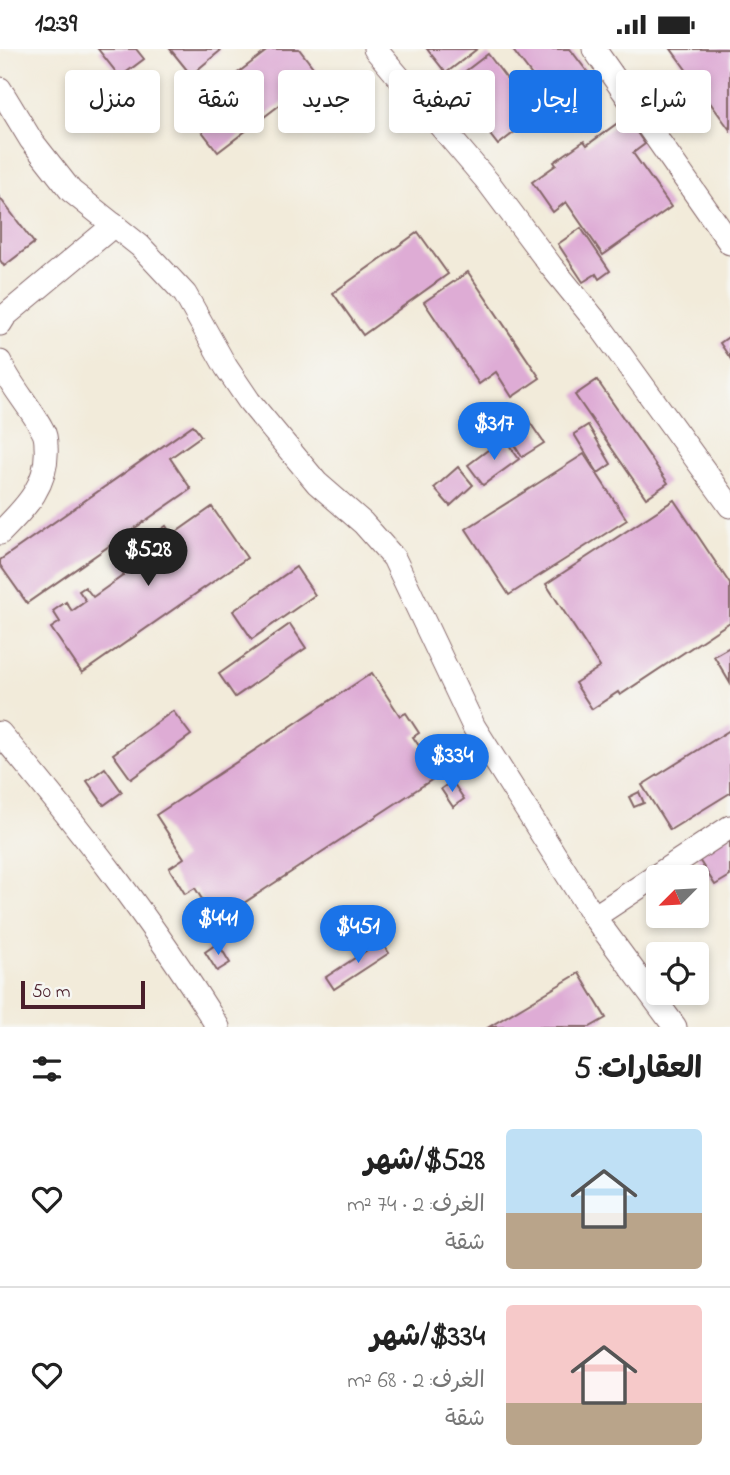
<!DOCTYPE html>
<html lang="ar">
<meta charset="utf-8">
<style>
:root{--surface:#fff;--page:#f6f6f6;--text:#222;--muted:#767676;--line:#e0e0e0;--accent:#1a73e8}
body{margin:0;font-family:"Indie Flower","Playpen Sans Arabic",sans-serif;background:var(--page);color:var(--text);direction:rtl;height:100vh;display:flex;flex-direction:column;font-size:26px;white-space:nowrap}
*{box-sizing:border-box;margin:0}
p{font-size:23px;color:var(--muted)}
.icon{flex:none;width:38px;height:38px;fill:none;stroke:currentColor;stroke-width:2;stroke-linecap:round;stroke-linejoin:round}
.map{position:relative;height:978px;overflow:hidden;direction:ltr}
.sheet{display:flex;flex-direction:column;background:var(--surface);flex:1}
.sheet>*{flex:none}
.hud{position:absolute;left:21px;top:21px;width:690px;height:63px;direction:rtl;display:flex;gap:14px}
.needle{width:46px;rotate:246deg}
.tools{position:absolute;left:646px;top:816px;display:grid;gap:14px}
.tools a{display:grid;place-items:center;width:63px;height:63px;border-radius:7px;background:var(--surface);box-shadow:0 4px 10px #0003;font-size:35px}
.scale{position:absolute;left:21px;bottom:18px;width:124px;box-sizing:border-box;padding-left:7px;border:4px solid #4a1f2b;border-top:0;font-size:19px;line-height:24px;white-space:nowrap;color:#4a1f2b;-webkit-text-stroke:5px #f6f6f2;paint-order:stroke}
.price{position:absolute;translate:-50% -60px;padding:0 16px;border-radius:24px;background:var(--accent);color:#fff;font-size:23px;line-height:46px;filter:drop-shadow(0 2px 4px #0008)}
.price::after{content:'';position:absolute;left:50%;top:42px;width:21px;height:16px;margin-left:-10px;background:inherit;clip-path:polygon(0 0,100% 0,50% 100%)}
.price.current{background:#222;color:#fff}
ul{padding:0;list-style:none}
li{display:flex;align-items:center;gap:21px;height:175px;padding:0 28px}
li+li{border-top:2px solid var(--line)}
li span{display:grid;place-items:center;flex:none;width:196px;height:140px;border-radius:7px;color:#555}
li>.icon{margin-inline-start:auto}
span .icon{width:84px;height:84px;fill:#fffc;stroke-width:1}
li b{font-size:30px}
h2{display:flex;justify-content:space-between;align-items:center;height:84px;padding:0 28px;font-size:30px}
.pill{padding:0 24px;border-radius:7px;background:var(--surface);box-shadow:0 4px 10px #0003;font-size:24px;line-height:63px}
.pill.current{background:var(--accent);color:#fff}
.status{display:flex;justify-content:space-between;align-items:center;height:49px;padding:0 35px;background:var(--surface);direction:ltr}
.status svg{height:19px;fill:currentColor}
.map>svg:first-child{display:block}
.building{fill:#deacd5}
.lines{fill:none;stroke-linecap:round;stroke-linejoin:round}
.minor-casing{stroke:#856668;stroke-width:25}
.minor{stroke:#fff;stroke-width:23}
</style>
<div class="status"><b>12:39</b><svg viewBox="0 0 49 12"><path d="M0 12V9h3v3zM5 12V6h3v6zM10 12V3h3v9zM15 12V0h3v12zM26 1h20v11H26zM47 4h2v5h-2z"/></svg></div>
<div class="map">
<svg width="730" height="978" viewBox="0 0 730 978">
<rect width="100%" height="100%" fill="#f6f6f2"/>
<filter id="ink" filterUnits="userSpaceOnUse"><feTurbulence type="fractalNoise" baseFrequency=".0143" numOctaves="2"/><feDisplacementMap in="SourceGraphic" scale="14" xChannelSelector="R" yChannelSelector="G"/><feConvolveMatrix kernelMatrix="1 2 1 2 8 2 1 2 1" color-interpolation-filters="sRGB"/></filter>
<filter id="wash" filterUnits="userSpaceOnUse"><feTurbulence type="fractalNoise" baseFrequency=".00686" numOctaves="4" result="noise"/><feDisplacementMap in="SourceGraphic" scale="28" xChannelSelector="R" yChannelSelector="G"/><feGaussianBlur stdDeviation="1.57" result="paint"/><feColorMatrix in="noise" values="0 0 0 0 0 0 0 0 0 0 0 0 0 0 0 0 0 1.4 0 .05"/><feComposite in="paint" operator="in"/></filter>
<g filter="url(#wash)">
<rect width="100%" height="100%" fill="#f2ebda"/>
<g id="blocks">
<g class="building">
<path d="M98,0H136L144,10L120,28Z"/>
<path d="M170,0H218L220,2L191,26Z"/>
<path d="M269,0H299L319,26L218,103L187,63Z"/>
<path d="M427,0H477L446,24Z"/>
<path d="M512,0H570L589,25L552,53Z"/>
<path d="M671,0H730V81Z"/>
<path d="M488,5L535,67L498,96L450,34Z"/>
<path d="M626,68L645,95L633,104L671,158L603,206L566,153L553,163L532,133L556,116L554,113L584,92L587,96Z"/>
<path d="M0,149L34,194L4,217L0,211Z"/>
<path d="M581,179L610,222L599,230L596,225L583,233L558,195Z"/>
<path d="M418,183L448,225L363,286L333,244Z"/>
<path d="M468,223L540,329L512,348L496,323L479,335L424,253Z"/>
<path d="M730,287V309L720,294Z"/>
<path d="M597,331L668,434L646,449L575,346Z"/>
<path d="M524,365L544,394L522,408L503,379Z"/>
<path d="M193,376L201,387L170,409L191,440L27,554L0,516V511Z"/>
<path d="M588,376L611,415L598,424L574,385Z"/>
<path d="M504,389L519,410L483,436L468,416Z"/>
<path d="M584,405L627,471L509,546L466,480Z"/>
<path d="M458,418L473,436L450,457L434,439Z"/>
<path d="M674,451L730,535V573L620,646L618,643L592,660L575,634L600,618L546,535Z"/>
<path d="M212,458L247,509L82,624L51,579L60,573L53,562L66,553L72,562L86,552L79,542L85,538L93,548L124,526L115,513L166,477L172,486Z"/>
<path d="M296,518L315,546L252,590L233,562Z"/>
<path d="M290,575L306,599L235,648L219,625Z"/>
<path d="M730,598V634L714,607Z"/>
<path d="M372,624L400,667L406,664L419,684L413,688L439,726L224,867L215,853L207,858L195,839L185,845L169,819L184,809L156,766Z"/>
<path d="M173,662L191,686L131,730L113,705Z"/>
<path d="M730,681V744L670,781L642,736Z"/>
<path d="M454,690L464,710L454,715L444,695Z"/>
<path d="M105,719L122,743L104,756L87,732Z"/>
<path d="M452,732L464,750L453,758L441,740Z"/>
<path d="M639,743L644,754L634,758L629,748Z"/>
<path d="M730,785V827L715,836L696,806Z"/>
<path d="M381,892L389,904L334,940L326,928Z"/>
<path d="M218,894L230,914L217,922L205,903Z"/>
<path d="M579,924L606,969L590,978H489Z"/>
</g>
</g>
</g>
<g filter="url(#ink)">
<use href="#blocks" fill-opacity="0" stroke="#856668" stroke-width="2"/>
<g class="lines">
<defs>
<g id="minor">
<path d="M375,0L488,133L551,217L599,276L730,457"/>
<path d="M594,0L730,194"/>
<path d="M0,40L31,91L71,142L140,197L185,245L226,318L249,352L317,434L363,474L394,509L474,678L594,868L675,978"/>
<path d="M0,275L5,267L114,176"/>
<path d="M0,313C11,338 31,358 43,382C46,387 46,392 46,397C49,436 25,459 0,484"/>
<path d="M0,684C78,777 154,874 218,978"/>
<path d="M594,868L730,778"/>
</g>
</defs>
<use href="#minor" class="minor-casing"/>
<use href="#minor" class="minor"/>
</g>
</g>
</svg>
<div class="tools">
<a><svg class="needle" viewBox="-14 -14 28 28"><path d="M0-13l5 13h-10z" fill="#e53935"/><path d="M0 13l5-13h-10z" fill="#767676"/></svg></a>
<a><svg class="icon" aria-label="locate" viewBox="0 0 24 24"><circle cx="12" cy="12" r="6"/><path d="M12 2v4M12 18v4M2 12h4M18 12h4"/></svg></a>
</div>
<div class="scale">50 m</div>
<b class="price" style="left:494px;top:413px">$317</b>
<b class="price current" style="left:148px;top:539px">$528</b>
<b class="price" style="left:452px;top:745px">$334</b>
<b class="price" style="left:218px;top:908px">$441</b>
<b class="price" style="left:358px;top:916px">$451</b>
<div class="hud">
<a class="pill">شراء</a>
<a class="pill current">إيجار</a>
<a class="pill">تصفية</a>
<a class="pill">جديد</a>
<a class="pill">شقة</a>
<a class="pill">منزل</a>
</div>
</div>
<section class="sheet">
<h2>العقارات: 5<svg class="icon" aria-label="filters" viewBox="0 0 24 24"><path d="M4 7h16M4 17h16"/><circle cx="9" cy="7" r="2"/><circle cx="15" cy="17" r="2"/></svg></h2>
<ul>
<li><span style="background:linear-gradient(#bfe0f5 60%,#b9a48a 0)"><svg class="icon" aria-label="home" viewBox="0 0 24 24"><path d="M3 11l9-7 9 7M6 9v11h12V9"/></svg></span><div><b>$528/شهر</b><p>الغرف: 2 · 74 m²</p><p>شقة</p></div><svg class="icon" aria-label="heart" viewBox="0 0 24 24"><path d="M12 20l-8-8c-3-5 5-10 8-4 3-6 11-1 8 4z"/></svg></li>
<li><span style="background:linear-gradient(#f6c9c9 70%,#b9a48a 0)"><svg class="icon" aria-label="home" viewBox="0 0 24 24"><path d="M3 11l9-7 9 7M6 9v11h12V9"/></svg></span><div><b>$334/شهر</b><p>الغرف: 2 · 68 m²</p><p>شقة</p></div><svg class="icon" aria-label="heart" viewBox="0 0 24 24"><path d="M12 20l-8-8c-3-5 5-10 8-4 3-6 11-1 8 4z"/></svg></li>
</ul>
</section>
